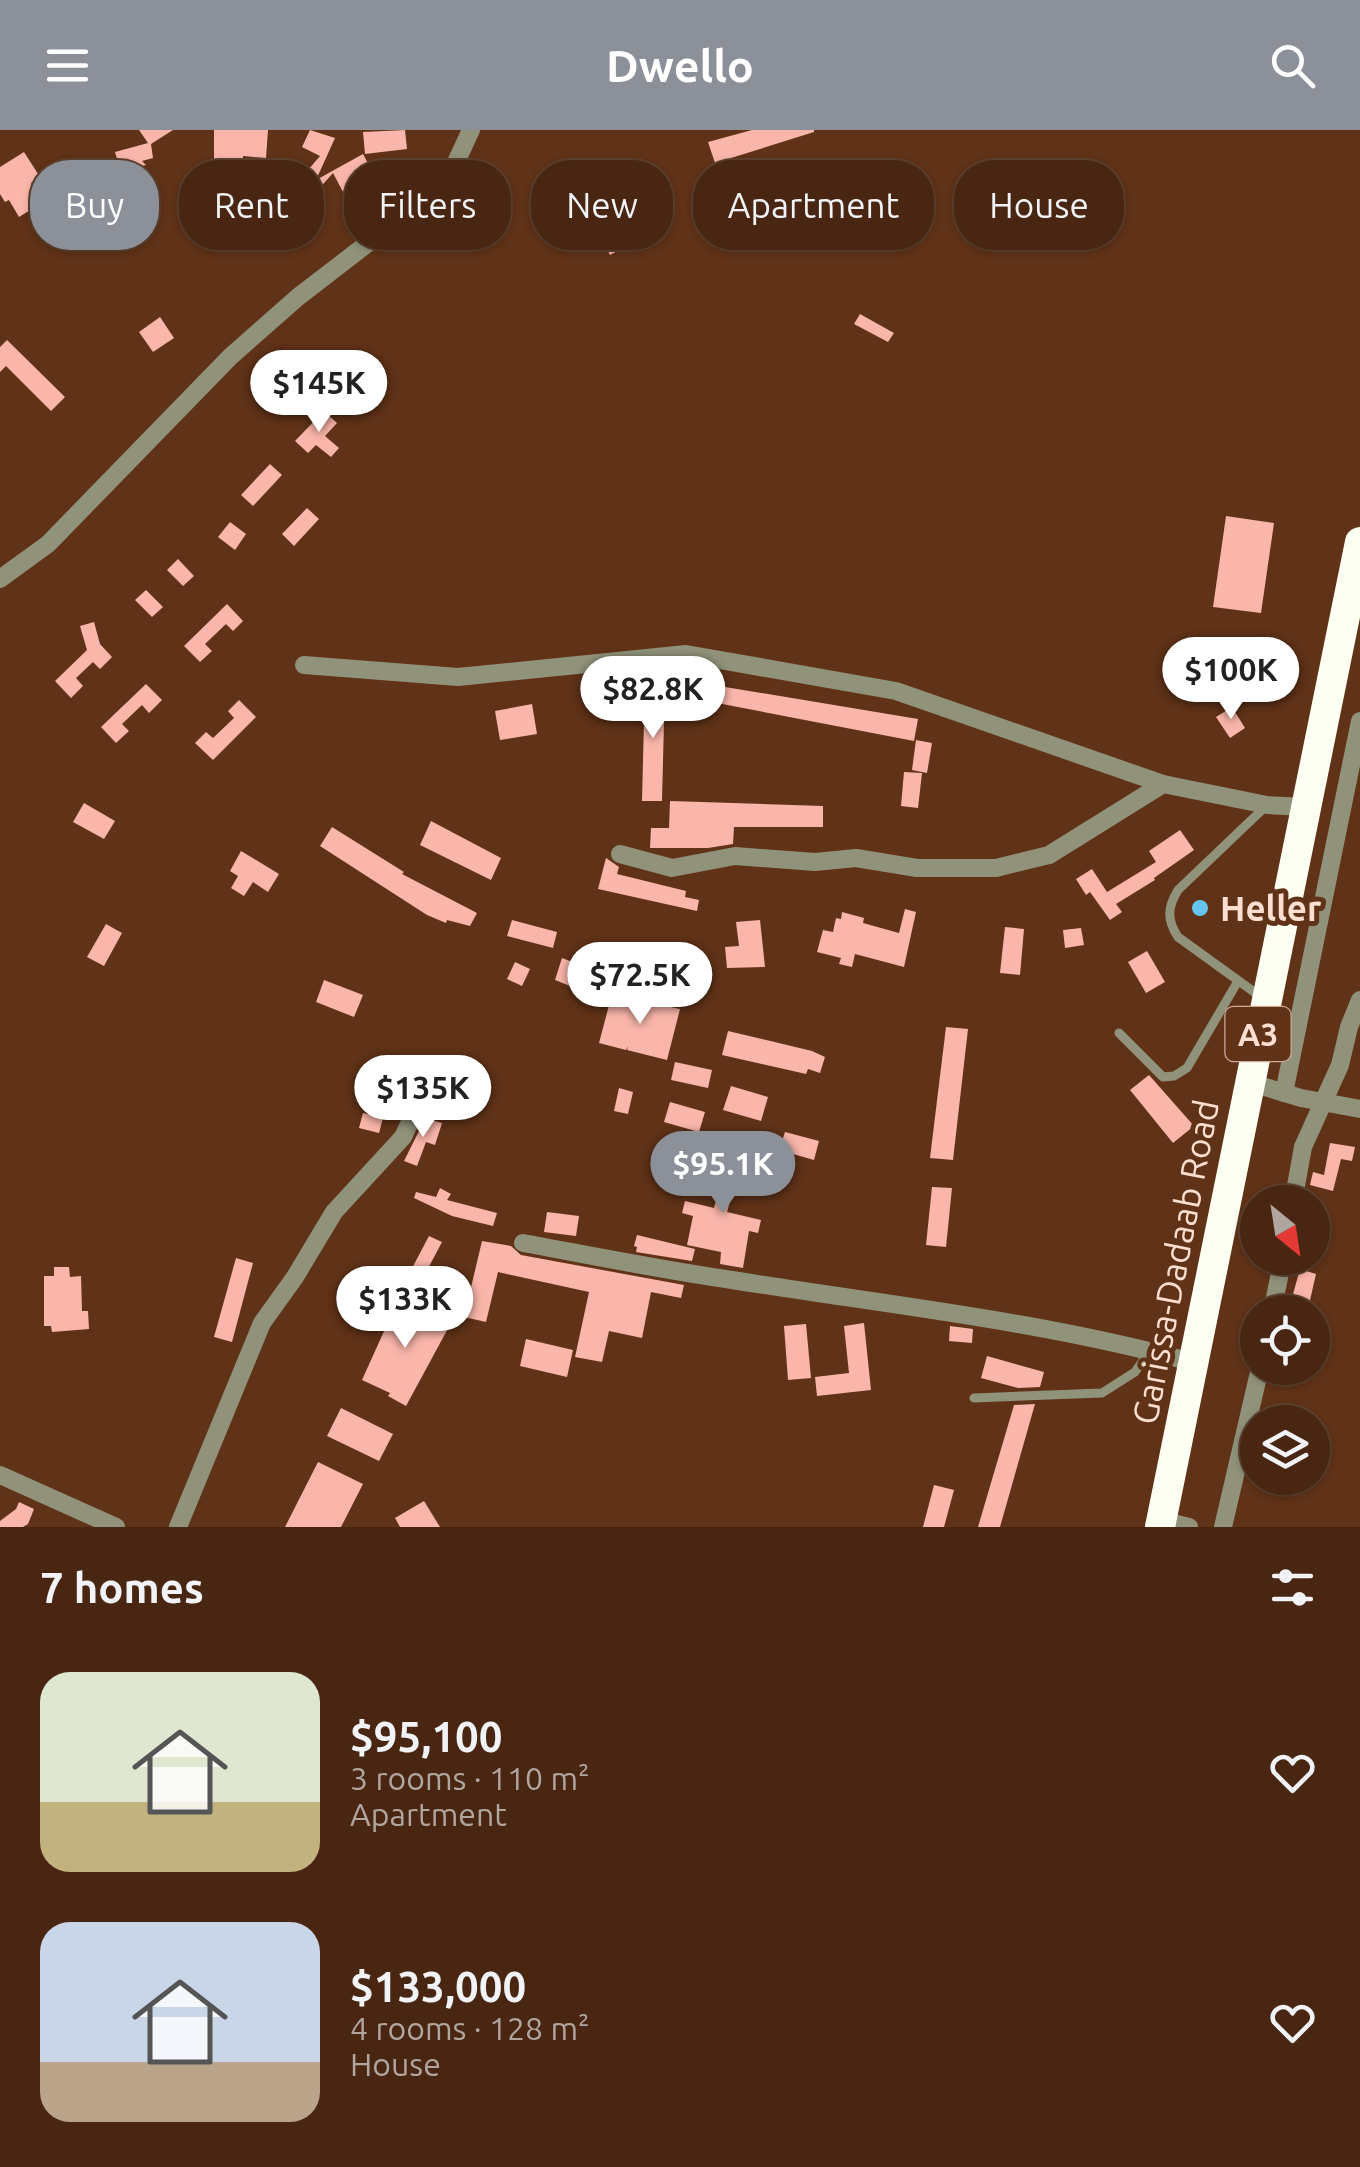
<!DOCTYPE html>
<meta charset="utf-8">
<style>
:root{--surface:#482611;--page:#4f2e1a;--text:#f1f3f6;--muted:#b1a59f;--line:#604331;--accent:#8c9099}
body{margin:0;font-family:Ubuntu,sans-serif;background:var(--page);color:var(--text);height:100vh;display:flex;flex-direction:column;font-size:38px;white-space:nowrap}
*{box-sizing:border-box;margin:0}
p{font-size:32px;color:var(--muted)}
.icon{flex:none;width:55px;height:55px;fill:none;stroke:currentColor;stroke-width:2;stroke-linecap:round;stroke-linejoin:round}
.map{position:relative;height:1397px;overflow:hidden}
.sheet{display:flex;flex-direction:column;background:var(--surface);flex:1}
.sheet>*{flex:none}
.banner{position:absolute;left:30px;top:30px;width:1300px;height:90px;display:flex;gap:20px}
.needle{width:65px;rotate:150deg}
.tools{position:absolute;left:1240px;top:1055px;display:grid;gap:20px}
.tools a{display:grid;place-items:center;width:90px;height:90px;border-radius:50%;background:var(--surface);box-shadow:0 2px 8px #0004,0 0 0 2px var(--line);font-size:50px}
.price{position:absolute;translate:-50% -85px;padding:0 22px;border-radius:35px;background:#fff;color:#222;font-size:32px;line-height:65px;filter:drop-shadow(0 2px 5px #0008)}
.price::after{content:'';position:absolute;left:50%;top:60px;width:30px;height:22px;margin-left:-15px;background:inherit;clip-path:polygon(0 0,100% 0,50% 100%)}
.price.active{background:var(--accent);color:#fff}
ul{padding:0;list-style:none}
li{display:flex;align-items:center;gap:30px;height:250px;padding:0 40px}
li span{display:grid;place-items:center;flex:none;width:280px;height:200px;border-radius:30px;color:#555}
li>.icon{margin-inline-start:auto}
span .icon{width:120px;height:120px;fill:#fffc;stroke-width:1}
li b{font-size:42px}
h2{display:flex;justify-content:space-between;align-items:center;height:120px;padding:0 40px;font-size:42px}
.chip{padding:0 35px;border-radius:40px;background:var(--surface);box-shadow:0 2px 8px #0004,0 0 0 2px var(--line);font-size:35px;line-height:90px}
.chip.active{background:var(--accent);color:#fff}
header{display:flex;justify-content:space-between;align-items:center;height:130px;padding:0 40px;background:var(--accent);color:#fff;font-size:45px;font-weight:700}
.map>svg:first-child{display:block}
.building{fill:#fab6aa}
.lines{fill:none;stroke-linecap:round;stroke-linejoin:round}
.lane{stroke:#91927a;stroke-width:9}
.street{stroke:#91927a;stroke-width:18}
.highway{stroke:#fefff3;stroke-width:30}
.poi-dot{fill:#66c4ef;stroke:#603217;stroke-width:4}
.labels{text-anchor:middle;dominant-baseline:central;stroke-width:10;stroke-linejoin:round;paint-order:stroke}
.shield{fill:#603217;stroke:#cdab98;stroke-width:2.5}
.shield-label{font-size:32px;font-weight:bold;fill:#fcdfd0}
.poi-label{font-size:35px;font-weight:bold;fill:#fcdfd0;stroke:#603217;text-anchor:start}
.street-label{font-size:35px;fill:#fcdfd0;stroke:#603217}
</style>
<header><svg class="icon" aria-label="menu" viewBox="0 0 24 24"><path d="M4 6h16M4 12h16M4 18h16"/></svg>Dwello<svg class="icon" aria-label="search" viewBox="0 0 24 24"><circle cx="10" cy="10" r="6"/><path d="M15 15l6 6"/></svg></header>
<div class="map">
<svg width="1360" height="1397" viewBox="0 0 1360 1397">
<rect width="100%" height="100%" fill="#603217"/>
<g class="building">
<path d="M139,0H173L151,14L153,28L142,31L146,35L121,42L115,22L148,13Z"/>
<path d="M214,0H268L266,28L243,26V40H214Z"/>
<path d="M310,0L335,8L316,50L363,24L389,72L364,85L358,75L352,79L333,43L308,71L291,81L284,68L320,26L302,17Z"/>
<path d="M405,0L407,19L365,24L363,2Z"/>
<path d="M752,0H814V2L715,33L708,12Z"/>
<path d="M24,22L40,47L31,53L43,72L19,87L9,70L5,72L0,64V37Z"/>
<path d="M251,49L272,51L270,73L248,71Z"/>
<path d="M974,67H1015V75L1038,77L1037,89L1026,88V96L973,97Z"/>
<path d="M624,78L640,109L610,125L594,95Z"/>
<path d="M860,184L894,203L888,212L854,194Z"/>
<path d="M160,187L174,208L153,222L139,202Z"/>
<path d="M7,210L65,267L51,281L6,236L0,242V217Z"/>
<path d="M324,281L337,293L325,306L339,318L331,327L316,315L308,323L295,311Z"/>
<path d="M270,334L282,345L253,376L241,365Z"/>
<path d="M307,378L319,389L294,416L282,404Z"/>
<path d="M1226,386L1274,393L1261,483L1213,477Z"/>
<path d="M230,392L246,404L235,420L218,407Z"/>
<path d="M178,429L194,446L183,456L167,440Z"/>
<path d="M146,460L163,477L152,487L135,470Z"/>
<path d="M227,474L243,491L233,501L226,494L205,514L212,521L200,532L184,516Z"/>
<path d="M94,492L100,514L112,527L100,539L93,532L76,548L83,556L71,568L55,551L87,520L80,496Z"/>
<path d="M645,551L665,552L662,671H642Z"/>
<path d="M695,552L918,589L914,611L691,568Z"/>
<path d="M146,554L162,570L149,583L142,575L122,594L129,601L116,613L101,597Z"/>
<path d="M239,570L256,587L213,630L195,613L206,602L213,608L234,588L228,581Z"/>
<path d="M532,574L537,604L500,610L495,581Z"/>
<path d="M1232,577L1245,598L1230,608L1216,587Z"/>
<path d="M916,610L932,613L927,643L912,640Z"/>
<path d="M904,642L922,643L918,678L901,676Z"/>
<path d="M670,671L823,676V697H734L733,714L708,718H650L651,698H669Z"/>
<path d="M84,673L115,691L104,709L73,692Z"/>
<path d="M431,691L501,728L491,750L420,715Z"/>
<path d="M332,697L404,742L402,744L477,783L470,796L447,790L446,793L427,785L320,716Z"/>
<path d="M1180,700L1194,720L1154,748L1155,750L1116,774L1122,782L1110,790L1090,762L1086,765L1076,749L1092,739L1107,762L1156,732L1149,721Z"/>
<path d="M241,721L279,744L268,762L253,752L244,766L231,758L238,746L230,741Z"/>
<path d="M606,728L619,737L617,744L686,761L685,767L699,770L697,781L598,759Z"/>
<path d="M905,779L916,782L904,837L855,824L852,837L839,834L841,828L817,822L823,800L833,802L836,788L841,789L842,782L864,788L863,793L899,803Z"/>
<path d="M512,790L557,802L553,818L507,806Z"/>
<path d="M760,790L765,837L727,838L725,817L739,816L736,792Z"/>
<path d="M106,794L122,803L104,836L87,827Z"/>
<path d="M1005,797L1024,799L1020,845L1000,843Z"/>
<path d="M1081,798L1084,815L1065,818L1063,800Z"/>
<path d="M1147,821L1165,852L1146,863L1128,832Z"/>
<path d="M562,828L578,834L570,856L555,850Z"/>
<path d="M515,832L530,839L522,856L507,849Z"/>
<path d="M324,850L363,865L354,887L316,872Z"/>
<path d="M612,864L680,879L667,930L627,920L628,916L626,920L599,913Z"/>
<path d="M946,897L968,899L953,1030L930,1028Z"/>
<path d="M728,901L812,921L825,927L820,943L808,939L806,944L722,925Z"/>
<path d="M675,932L712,940L708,958L671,950Z"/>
<path d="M1149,945L1194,996L1173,1013L1130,960Z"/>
<path d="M407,953L421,958L415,980L400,975Z"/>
<path d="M731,956L768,967L761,991L723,980Z"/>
<path d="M619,958L633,962L628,984L614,981Z"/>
<path d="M670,972L705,982L699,1002L664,992Z"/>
<path d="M363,983L383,988L379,1003L359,998Z"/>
<path d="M421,987L442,993L435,1015L426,1012L417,1036L404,1031L421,997Z"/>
<path d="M785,1002L819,1011L814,1030L779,1020Z"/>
<path d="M1330,1013L1355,1017L1352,1031L1341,1029L1333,1061L1310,1055L1313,1042L1324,1045Z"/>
<path d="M716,1019L752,1031L746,1047L738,1044L727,1082L761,1090L758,1103L749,1101L743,1138L720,1134L721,1122L687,1115L693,1086L682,1083L685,1071L714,1078L724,1040L710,1036Z"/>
<path d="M932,1057L952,1058L946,1117L926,1115Z"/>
<path d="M440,1058L451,1064L447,1070L497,1083L493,1096L452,1086L414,1068L416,1062L436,1067Z"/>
<path d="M547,1082L579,1086L576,1106L544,1102Z"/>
<path d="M637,1105L695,1119L692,1131L636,1122L637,1117L634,1116Z"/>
<path d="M429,1106L442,1112L423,1148L410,1142Z"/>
<path d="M482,1111L511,1116L521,1125L684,1155L681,1168L651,1162L642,1208L609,1201L602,1232L575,1227L589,1162L498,1142L486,1192L464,1187Z"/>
<path d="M236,1128L253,1133L232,1212L214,1207Z"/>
<path d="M54,1137H69L70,1147L81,1146L82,1181H88L89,1199L52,1202L51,1196H44V1146H54Z"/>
<path d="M1300,1139L1316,1144L1308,1179L1290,1175Z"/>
<path d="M399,1168L451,1193L406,1276L388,1266L390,1263L362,1250Z"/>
<path d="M864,1193L871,1260L817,1266L815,1247L849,1243L844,1196Z"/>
<path d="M806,1194L811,1248L788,1250L784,1196Z"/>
<path d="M950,1196L973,1199L972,1213L949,1211Z"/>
<path d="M526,1209L573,1220L567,1247L520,1236Z"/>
<path d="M987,1226L1044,1242L1040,1257L1018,1258L981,1248Z"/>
<path d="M1035,1274L1000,1397H978L1014,1275Z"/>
<path d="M341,1278L393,1304L379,1331L327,1306Z"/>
<path d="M1264,1279L1301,1288V1292H1260Z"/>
<path d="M318,1332L363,1354L341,1397H285Z"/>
<path d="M934,1355L954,1360L944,1397H923Z"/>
<path d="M424,1371L440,1397H400L395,1388Z"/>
<path d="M19,1372L34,1379L28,1394L23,1397H0V1391L16,1379Z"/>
</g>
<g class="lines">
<g class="lane">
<path d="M1261,867L1178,807C1167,790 1167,778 1178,760L1265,677"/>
<path d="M1119,903L1163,947L1174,946L1187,938L1238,851"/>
<path d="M974,1268L1102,1263L1135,1242L1148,1223"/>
</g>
<g class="street">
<path d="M0,449L48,414L230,227L298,167L433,63L451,43L471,0"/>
<path d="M304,535L458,547L686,524L896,561L1163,654"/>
<path d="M620,724L672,738L735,726L815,732L856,728L917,738H996L1049,725L1163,654L1267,675L1305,677"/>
<path d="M1249,952L1301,968L1360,979"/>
<path d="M1284,963L1360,591"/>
<path d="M1293,1072L1303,1017L1340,935L1349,897L1360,870"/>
<path d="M523,1113C593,1126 662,1140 732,1150C888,1175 1043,1191 1195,1233"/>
<path d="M1272,1182L1283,1128"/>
<path d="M0,1345L116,1397"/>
<path d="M1161,1390L1189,1397"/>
<path d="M178,1397L262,1193L295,1147L334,1082L403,1007L410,992"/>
<path d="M1223,1397L1260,1238"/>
</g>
<path class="highway" d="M1160,1397L1360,412"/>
</g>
<circle class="poi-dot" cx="1200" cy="778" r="10"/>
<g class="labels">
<rect class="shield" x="1225.5" y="877" width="65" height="54" rx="8"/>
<g class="shield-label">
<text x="1258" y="904">A3</text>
</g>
<g class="poi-label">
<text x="1220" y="778">Heller</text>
</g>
<g class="street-label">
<text transform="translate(1175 1132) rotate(-79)">Garissa-Dadaab Road</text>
</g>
</g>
</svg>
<div class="tools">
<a><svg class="needle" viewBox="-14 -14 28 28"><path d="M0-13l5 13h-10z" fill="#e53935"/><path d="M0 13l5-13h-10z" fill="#b1a59f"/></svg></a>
<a><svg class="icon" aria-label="locate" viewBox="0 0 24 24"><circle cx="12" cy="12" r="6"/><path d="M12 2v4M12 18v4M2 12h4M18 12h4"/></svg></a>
<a><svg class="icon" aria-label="layers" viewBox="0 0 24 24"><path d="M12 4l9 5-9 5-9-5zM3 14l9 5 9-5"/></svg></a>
</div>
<b class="price" style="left:319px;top:305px">$145K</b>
<b class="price" style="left:1231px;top:592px">$100K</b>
<b class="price" style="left:653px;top:611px">$82.8K</b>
<b class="price" style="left:640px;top:897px">$72.5K</b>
<b class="price" style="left:423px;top:1010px">$135K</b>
<b class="price active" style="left:723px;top:1086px">$95.1K</b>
<b class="price" style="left:405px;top:1221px">$133K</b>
<div class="banner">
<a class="chip active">Buy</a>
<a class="chip">Rent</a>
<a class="chip">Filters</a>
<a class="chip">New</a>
<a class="chip">Apartment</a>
<a class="chip">House</a>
</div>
</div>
<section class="sheet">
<h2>7 homes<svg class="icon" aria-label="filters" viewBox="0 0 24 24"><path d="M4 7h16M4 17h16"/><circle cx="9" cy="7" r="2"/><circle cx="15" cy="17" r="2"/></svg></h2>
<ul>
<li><span style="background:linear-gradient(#dfe7d0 65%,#c2b280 0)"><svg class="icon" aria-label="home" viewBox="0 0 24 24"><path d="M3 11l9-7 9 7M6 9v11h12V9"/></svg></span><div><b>$95,100</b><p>3 rooms · 110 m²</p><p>Apartment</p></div><svg class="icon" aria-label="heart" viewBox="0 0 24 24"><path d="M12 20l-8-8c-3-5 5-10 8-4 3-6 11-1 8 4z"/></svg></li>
<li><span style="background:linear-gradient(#c9d6e8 70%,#b9a48a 0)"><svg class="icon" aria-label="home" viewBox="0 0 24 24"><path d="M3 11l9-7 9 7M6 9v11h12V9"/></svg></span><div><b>$133,000</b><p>4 rooms · 128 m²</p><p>House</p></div><svg class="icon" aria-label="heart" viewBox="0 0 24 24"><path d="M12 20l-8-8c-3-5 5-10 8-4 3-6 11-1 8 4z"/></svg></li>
</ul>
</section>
